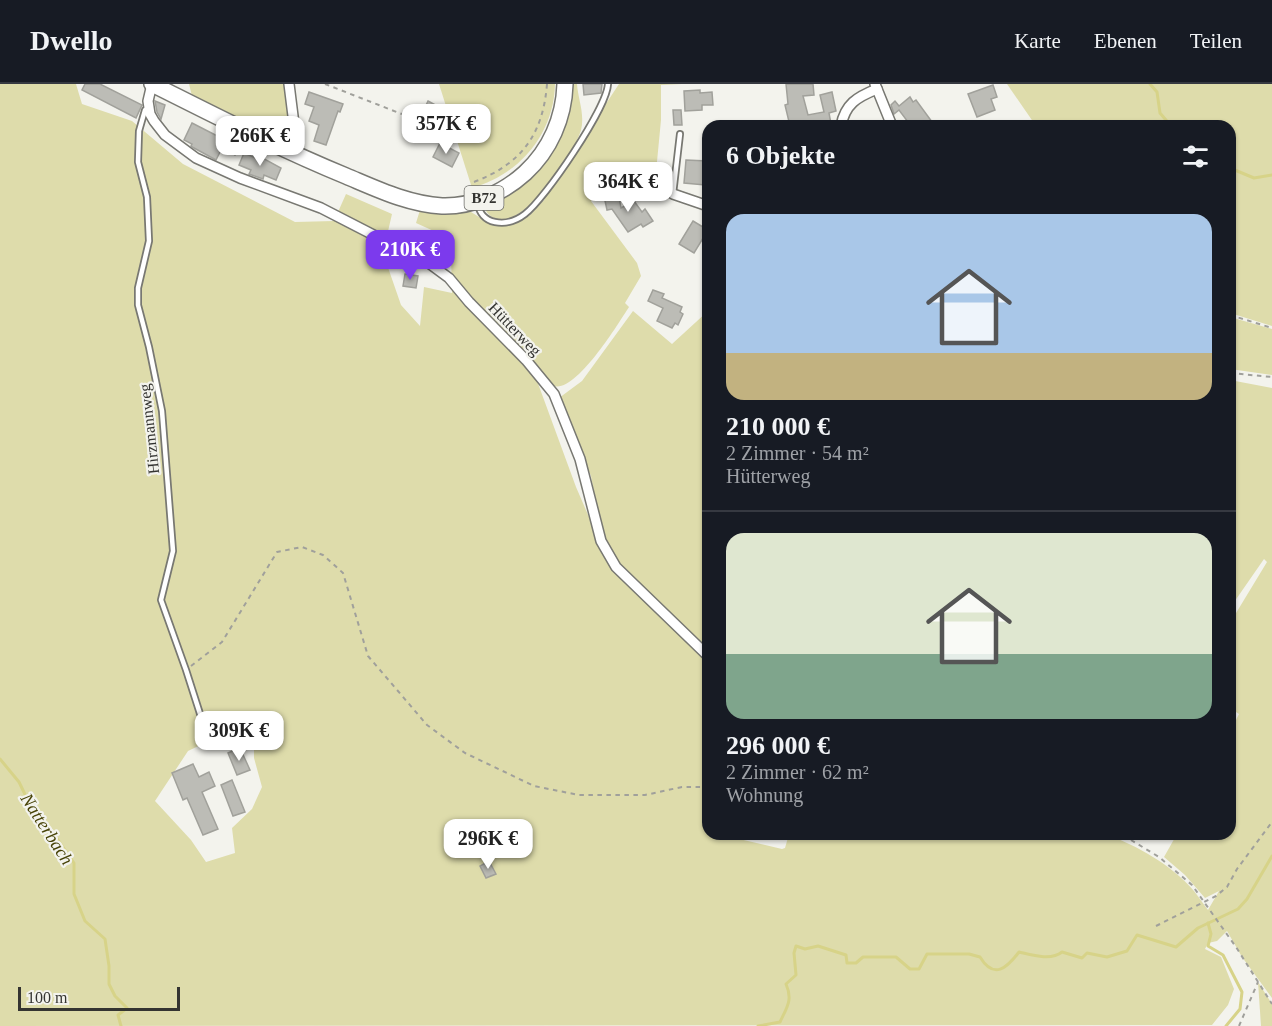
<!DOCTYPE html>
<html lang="de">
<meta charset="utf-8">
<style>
:root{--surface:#171b24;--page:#20242c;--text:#f1f3f6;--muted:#9ea1a6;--line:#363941;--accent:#7c3aed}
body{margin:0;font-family:Georgia,serif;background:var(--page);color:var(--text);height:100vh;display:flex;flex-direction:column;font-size:22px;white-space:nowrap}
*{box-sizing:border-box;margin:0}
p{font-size:20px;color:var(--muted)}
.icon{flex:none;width:33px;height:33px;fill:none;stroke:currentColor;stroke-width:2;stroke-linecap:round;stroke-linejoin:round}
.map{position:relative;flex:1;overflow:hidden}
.details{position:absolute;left:702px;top:36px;width:534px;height:720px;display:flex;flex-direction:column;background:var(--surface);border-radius:18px;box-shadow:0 2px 4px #0004}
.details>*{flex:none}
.scale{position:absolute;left:18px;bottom:15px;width:162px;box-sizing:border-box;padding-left:6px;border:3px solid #343431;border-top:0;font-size:16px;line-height:21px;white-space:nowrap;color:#343431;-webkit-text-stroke:4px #f3f3ed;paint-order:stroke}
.price{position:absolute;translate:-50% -51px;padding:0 14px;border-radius:12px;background:#fff;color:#222;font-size:20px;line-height:39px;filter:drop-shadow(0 2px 3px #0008)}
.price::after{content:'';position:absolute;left:50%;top:36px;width:18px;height:14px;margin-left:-9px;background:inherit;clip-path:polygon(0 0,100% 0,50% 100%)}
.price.current{background:var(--accent);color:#fff}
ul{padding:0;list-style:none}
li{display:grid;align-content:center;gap:12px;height:318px;padding:0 24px}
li+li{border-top:2px solid var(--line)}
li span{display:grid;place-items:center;height:186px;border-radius:18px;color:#555}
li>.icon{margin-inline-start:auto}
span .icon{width:108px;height:108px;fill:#fffc;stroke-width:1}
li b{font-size:26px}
h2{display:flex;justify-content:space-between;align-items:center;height:72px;padding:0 24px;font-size:26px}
header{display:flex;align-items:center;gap:36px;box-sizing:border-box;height:84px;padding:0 30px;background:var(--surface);border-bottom:2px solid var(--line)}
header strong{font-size:28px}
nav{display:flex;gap:33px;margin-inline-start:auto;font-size:21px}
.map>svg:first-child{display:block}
.green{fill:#dedcab;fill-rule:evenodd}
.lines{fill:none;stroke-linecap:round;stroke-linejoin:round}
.stream{stroke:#d7d388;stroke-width:3}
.building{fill:#bcbcb6;stroke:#a1a19b;stroke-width:1.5}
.service-casing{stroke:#787872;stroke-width:8}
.minor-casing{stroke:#787872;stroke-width:12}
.primary-casing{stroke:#787872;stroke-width:18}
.path{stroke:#a0a09b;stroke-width:2;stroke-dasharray:4.5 4.5;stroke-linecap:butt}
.service{stroke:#fff;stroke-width:4.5}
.minor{stroke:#fff;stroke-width:9}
.primary{stroke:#fff;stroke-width:15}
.labels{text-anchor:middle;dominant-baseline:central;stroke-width:4.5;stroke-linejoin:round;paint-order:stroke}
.shield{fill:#f3f3ed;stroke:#6d6d69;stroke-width:1.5}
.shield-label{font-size:15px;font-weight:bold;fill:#343431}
.street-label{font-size:16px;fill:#343431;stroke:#f3f3ed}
.water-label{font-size:18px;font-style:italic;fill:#474307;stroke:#f3f3ed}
</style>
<header>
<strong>Dwello</strong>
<nav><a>Karte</a><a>Ebenen</a><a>Teilen</a></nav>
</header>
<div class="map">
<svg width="1272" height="942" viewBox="0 0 1272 942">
<rect width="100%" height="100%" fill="#f3f3ed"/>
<g class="green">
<path d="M0,0H76L82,20L132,37L183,80L295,138L334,137L346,110L392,130L383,169L401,221L420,242L424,203L452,209L451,172L447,170L450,163L447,153L416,139L420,126L454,129L471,128L492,141L508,142L529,132L545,115H543L619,0H682L661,1V36L656,88L658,101L601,108L591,117L637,179L641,192L625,219L629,223C618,240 576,309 554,302C544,298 508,262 497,253L536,294L576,403L602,463L708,574V750H736L735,754L782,765L785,764L789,750H1106C1137,762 1171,780 1194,807C1199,813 1203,820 1208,826L1219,807L1205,814L1185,791L1164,773L1177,750H1230V648L1239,630L1230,624V539L1267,478L1264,475L1230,524V296L1272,304V914L1242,873L1227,847L1217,857L1208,859L1205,865L1221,873L1234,905L1228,921L1212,941L0,942ZM238,643L254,649V674L262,703L252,725L232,744L235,769L206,778L191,756L155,717L188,667Z"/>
<path d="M189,0H287L291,55L287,57L274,52L192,12Z"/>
<path d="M439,0H555C554,50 519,91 472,104Z"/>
<path d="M571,0H577C578,15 585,30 581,46C575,69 513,165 486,127L489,121L524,99Z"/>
<path d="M1007,0H1272V242L1230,229V42H1036Z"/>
<path d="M633,227L672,260L708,227V565L615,475L603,456L591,392L559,314L582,297Z"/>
<path d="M1230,233L1272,245V291L1230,285Z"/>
<path d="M1258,898L1272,920V942H1261Z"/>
</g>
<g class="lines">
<g class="stream">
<path d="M1150,0L1157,8L1160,29L1171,42"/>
<path d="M1230,84L1254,94L1272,91"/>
<path d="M0,675L19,698L33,727L56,753L74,779V810L85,837L105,855L109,882V900L115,912L127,924L118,931L121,942"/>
<path d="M1208,839L1211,850L1208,862L1223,871L1242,908L1240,925L1226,942"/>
<path d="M758,942L780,938C787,923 793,916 786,900L796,891L794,869L796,862L805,865L818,862L846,871L847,879H856L863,873H896L910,885H919L927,870H969L980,873C994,896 1007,884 1019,868C1032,871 1051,877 1062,868L1082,874L1087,869L1107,873L1127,867L1137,851L1176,863L1198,844L1238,825L1247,815L1272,772"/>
</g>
</g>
<g class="building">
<path d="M85,0H100L142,21L136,34L82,6Z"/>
<path d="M583,0H602L601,9L584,11Z"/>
<path d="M786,0H813L814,11L803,12L808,31L824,28L820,11L832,8L836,27L829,29L831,40L821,42H790L785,21L788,20Z"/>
<path d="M993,1L997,13L991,15L995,26L977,33L968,10Z"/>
<path d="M700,6V9L712,8L713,21H702V26L685,27L684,7Z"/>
<path d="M309,8L343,20L340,28L338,27L326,61L314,57L319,41L309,37L314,23L305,20Z"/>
<path d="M910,13L913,18L916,16L935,42H911L899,26L894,30L891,21L895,17L899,22Z"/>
<path d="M155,17L165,21L161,35L157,28Z"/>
<path d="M428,17L441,24L435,37L422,30Z"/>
<path d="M673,26H681L682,41H674Z"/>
<path d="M192,39L239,63L235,71L222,64L216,76L194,64L191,62L192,60L184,56Z"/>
<path d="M440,59L459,69L452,83L433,73Z"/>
<path d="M244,69L258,75L259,72L281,84L276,96L264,91L263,95L249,90L251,86L239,81Z"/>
<path d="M686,76L707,77L705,101L684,99Z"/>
<path d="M618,108L621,124L634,117L642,128L645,125L653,137L643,143L641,140L628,148L612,125L607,126L604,112Z"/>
<path d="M693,137L708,146L694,169L679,160Z"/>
<path d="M405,190L418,192L416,204L403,202Z"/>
<path d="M653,206L664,210L662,214L682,223L680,228L683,230L678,241L675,239L672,244L657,237L663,224L648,217Z"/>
<path d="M240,664L250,686L237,691L228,669Z"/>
<path d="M193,680L199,693L209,688L215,702L202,708L218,745L203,751L187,714L183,716L172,689Z"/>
<path d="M232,696L245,728L233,732L221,701Z"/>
<path d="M489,777L496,790L486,794L480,782Z"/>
</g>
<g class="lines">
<defs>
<g id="service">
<path d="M148,24L145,26L139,47L138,78L147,113L149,157L138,204V221L149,263L162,327L173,467L161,516L186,586L210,661"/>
<path d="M627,114L651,109L673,110L680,50"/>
<path d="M478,119C479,129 485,136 495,138C505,140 516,137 525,130C545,115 607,24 608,0"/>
</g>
<g id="minor">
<path d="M152,0L148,17L150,30L154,37L165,51L196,74L240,94L321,124L430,180L449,194L469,218L526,276L554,310L580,375L601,457L616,483L708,572"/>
<path d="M289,0L296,56L292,68"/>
<path d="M875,0L892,42"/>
<path d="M841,42C845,20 857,13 877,5"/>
<path d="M673,110L708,122"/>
</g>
<path id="primary" d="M152,0C216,32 280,65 346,92C377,105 408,120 442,122C472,123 503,109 525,89C550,66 564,34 565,0"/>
</defs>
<use href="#service" class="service-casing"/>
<use href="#minor" class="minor-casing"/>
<use href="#primary" class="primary-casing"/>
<g class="path">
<path d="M325,0L412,34L435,47L450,50"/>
<path d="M474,98C521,80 543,51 547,0"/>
<path d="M1230,231L1272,244"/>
<path d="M1230,289L1272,293"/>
<path d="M191,582L222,558L277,468L302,463L323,471L343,489L368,572L427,641L465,669L534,702L579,711H645L682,703H708"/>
<path d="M1114,750L1131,756L1159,773L1192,801L1236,863L1272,920"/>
<path d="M1156,842L1216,812L1227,803L1237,785L1272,738"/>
<path d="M1239,942L1258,898"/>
</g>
<use href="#service" class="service"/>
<use href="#minor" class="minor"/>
<use href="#primary" class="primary"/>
</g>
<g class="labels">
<rect class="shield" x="464.5" y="102" width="39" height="24" rx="4.5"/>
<g class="shield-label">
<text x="484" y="114">B72</text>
</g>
<g class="street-label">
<text transform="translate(515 245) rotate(46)">Hütterweg</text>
<text transform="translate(149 345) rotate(-96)">Hirzmannweg</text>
</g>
<g class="water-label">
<text transform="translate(47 745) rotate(57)">Natterbach</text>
</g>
</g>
</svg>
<div class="scale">100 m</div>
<b class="price" style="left:446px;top:71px">357K €</b>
<b class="price" style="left:260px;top:83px">266K €</b>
<b class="price" style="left:628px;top:129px">364K €</b>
<b class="price current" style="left:410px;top:197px">210K €</b>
<b class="price" style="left:239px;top:678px">309K €</b>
<b class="price" style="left:488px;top:786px">296K €</b>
<section class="details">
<h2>6 Objekte<svg class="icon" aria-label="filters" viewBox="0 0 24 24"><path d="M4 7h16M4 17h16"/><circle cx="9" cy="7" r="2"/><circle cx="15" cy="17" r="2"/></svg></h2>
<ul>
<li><span style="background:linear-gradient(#a9c7e8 75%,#c2b280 0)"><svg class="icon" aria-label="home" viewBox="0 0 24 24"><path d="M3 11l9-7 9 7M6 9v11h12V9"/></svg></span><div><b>210 000 €</b><p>2 Zimmer · 54 m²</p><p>Hütterweg</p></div></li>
<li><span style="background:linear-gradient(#dfe7d0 65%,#7fa58c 0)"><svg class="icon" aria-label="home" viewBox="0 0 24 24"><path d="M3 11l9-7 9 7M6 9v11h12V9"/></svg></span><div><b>296 000 €</b><p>2 Zimmer · 62 m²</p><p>Wohnung</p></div></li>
</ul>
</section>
</div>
